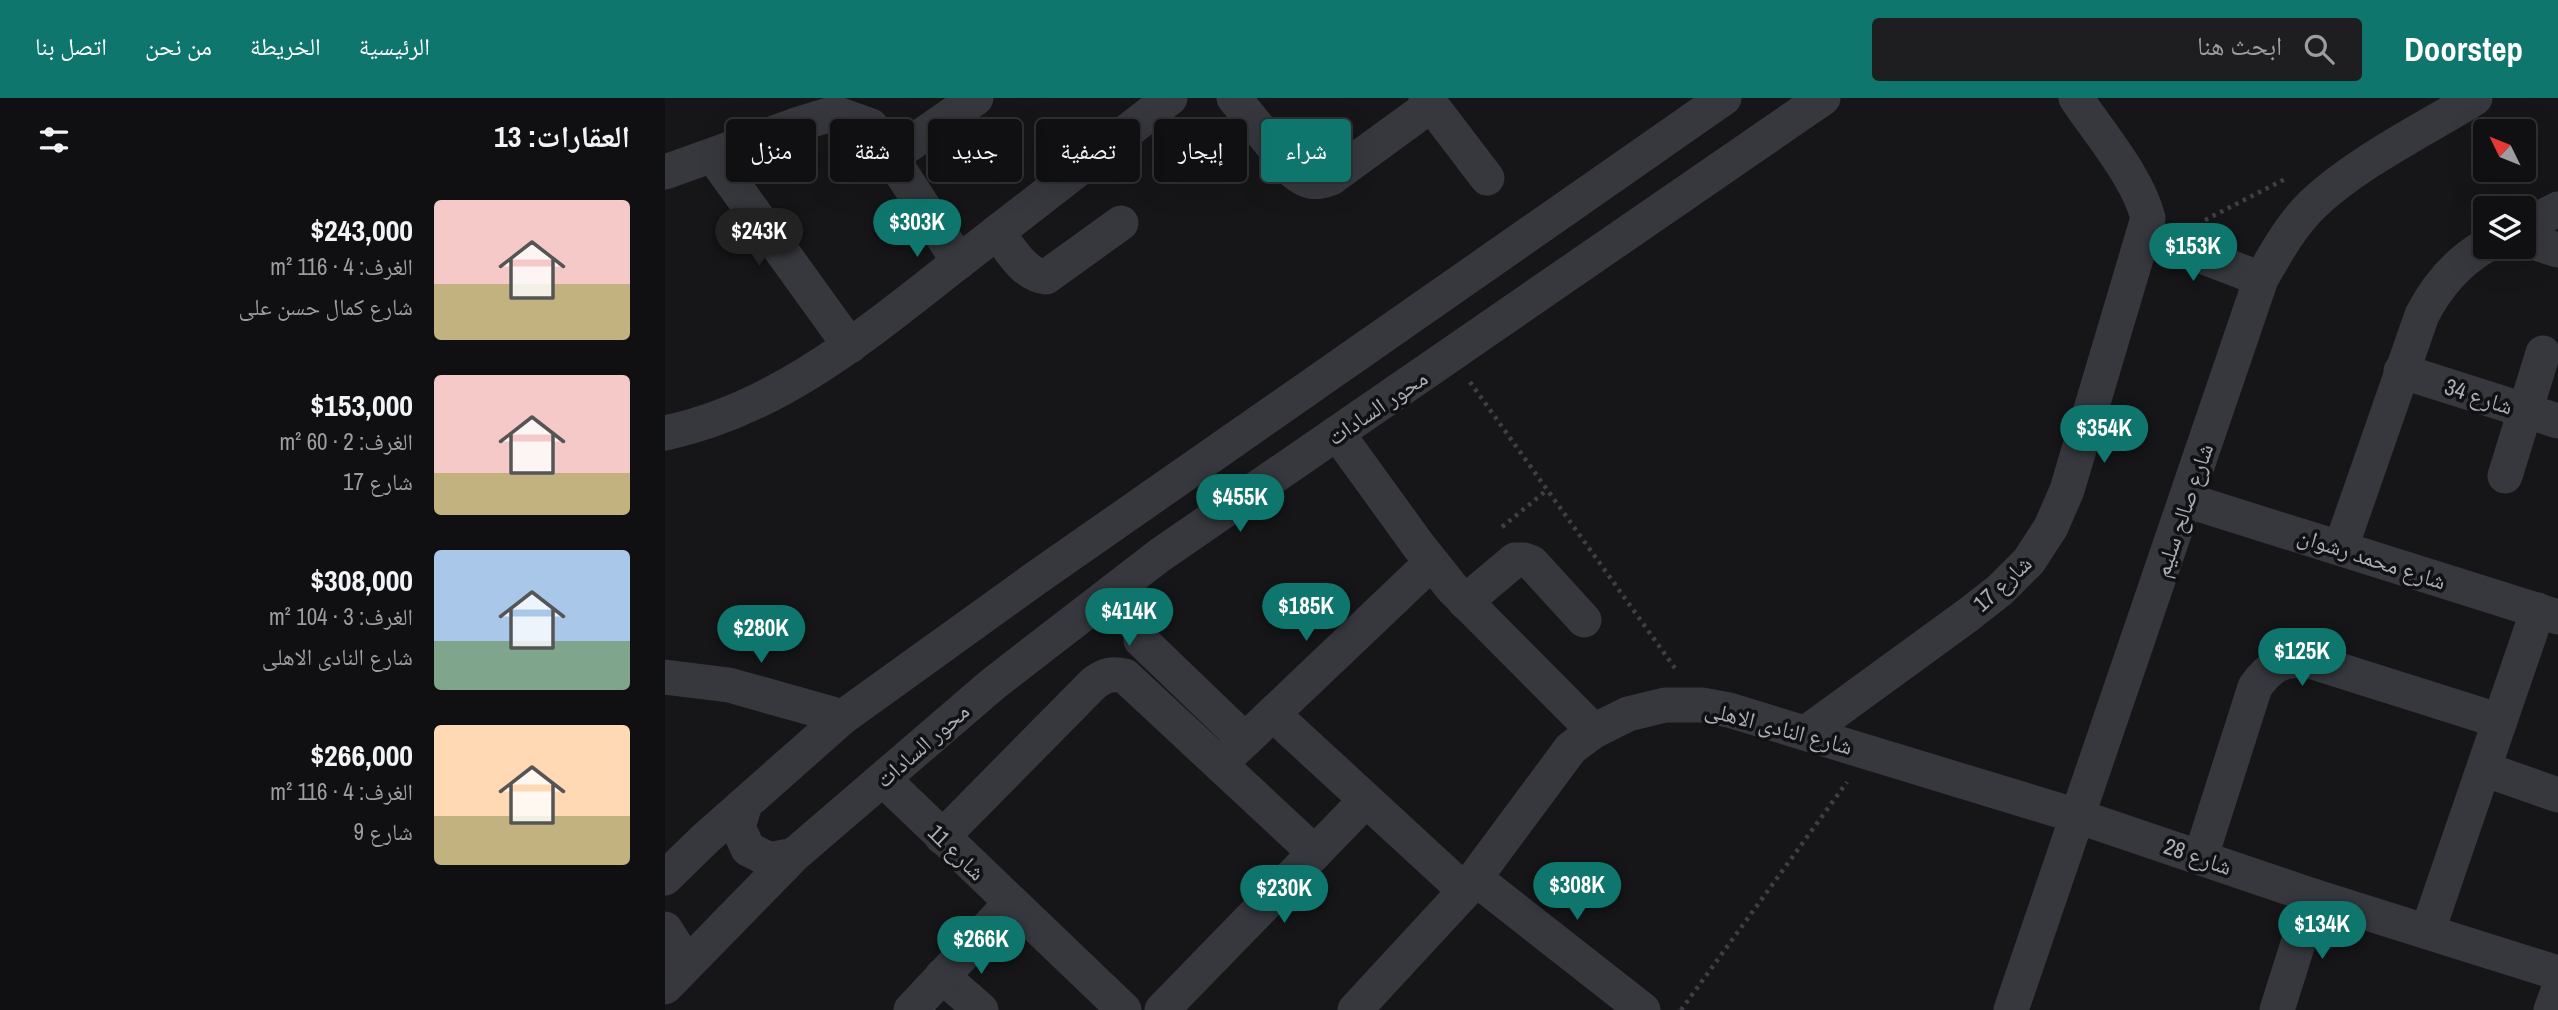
<!DOCTYPE html>
<html lang="ar">
<meta charset="utf-8">
<style>
:root{--surface:#101012;--page:#1e1e20;--text:#f1f3f6;--muted:#9c9d9f;--line:#303032;--accent:#0f766e}
body{margin:0;font-family:"Archivo Narrow","Noto Naskh Arabic",sans-serif;background:var(--page);color:var(--text);direction:rtl;height:100vh;display:flex;flex-direction:column;font-size:26px;white-space:nowrap}
*{box-sizing:border-box;margin:0}
p{font-size:23px;color:var(--muted)}
.icon{flex:none;width:38px;height:38px;fill:none;stroke:currentColor;stroke-width:2;stroke-linecap:round;stroke-linejoin:round}
.map{position:relative;flex:1;overflow:hidden;direction:ltr}
.drawer{display:flex;flex-direction:column;background:var(--surface);width:665px}
.drawer>*{flex:none}
.guide{position:absolute;left:21px;top:21px;width:665px;height:63px;direction:rtl;display:flex;gap:14px}
.needle{width:46px;rotate:313deg}
.controls{position:absolute;left:1808px;top:21px;display:grid;gap:14px}
.controls a{display:grid;place-items:center;width:63px;height:63px;border-radius:7px;background:var(--surface);box-shadow:0 7px 28px #0002,0 0 0 2px var(--line);font-size:35px}
.price{position:absolute;translate:-50% -60px;padding:0 16px;border-radius:24px;background:var(--accent);color:#fff;font-size:23px;line-height:46px;filter:drop-shadow(0 2px 4px #0008)}
.price::after{content:'';position:absolute;left:50%;top:42px;width:21px;height:16px;margin-left:-10px;background:inherit;clip-path:polygon(0 0,100% 0,50% 100%)}
.price.selected{background:#222;color:#fff}
ul{padding:0;list-style:none}
li{display:flex;align-items:center;gap:21px;height:175px;padding:0 35px}
li span{display:grid;place-items:center;flex:none;width:196px;height:140px;border-radius:7px;color:#555}
li>.icon{margin-inline-start:auto}
span .icon{width:84px;height:84px;fill:#fffc;stroke-width:1}
li b{font-size:30px}
h2{display:flex;justify-content:space-between;align-items:center;height:84px;padding:0 35px;font-size:30px}
.chip{padding:0 24px;border-radius:7px;background:var(--surface);box-shadow:0 7px 28px #0002,0 0 0 2px var(--line);font-size:24px;line-height:63px}
.chip.selected{background:var(--accent);color:#fff}
header{display:flex;align-items:center;gap:42px;box-sizing:border-box;height:98px;padding:0 35px;background:var(--accent);color:#fff}
header strong{font-size:33px}
nav{display:flex;gap:38px;margin-inline-start:auto;font-size:24px}
.search{width:490px;height:63px;background:var(--page);display:flex;align-items:center;gap:18px;box-sizing:border-box;padding:0 24px;border-radius:7px;color:var(--muted);font-size:26px}
main{display:flex;flex:1;min-height:0}
.map>svg:first-child{display:block}
.lines{fill:none;stroke-linecap:round;stroke-linejoin:round}
.path{stroke:#3d3f44;stroke-width:4.5;stroke-dasharray:3.5 5;stroke-linecap:butt}
.minor{stroke:#37383d;stroke-width:35}
.labels{text-anchor:middle;dominant-baseline:central;stroke-width:7;stroke-linejoin:round;paint-order:stroke}
.street-label{font-size:23px;fill:#a8adb8;stroke:#111113}
</style>
<header>
<strong>Doorstep</strong>
<div class="search"><svg class="icon" aria-label="search" viewBox="0 0 24 24"><circle cx="10" cy="10" r="6"/><path d="M15 15l6 6"/></svg>ابحث هنا</div>
<nav><a>الرئيسية</a><a>الخريطة</a><a>من نحن</a><a>اتصل بنا</a></nav>
</header>
<main>
<div class="map">
<svg width="1893" height="912" viewBox="0 0 1893 912">
<rect width="100%" height="100%" fill="#161618"/>
<g class="lines">
<g class="path">
<path d="M1540,122L1622,80"/>
<path d="M805,284L1012,573"/>
<path d="M837,429L882,392"/>
<path d="M1016,912L1182,684"/>
</g>
<g class="minor">
<path d="M569,0L629,74C642,85 650,86 666,80L766,7"/>
<path d="M761,0L822,80"/>
<path d="M48,58L185,248"/>
<path d="M226,59L311,0"/>
<path d="M0,74L134,26L170,15L206,28L294,164"/>
<path d="M1858,129L1893,111"/>
<path d="M332,134C345,151 359,177 381,179L456,125"/>
<path d="M1479,136L1596,181"/>
<path d="M1858,141L1893,152"/>
<path d="M1736,273L1893,323"/>
<path d="M0,335C115,311 205,233 295,163C365,108 435,54 505,0"/>
<path d="M672,335L753,447L788,491L929,633"/>
<path d="M1840,378L1878,255"/>
<path d="M1521,402L1893,519"/>
<path d="M1676,449L1757,217C1772,188 1791,165 1820,148"/>
<path d="M800,504L850,462H859L867,465L919,522"/>
<path d="M476,542L580,642"/>
<path d="M0,579L64,587L178,619"/>
<path d="M608,616L800,793"/>
<path d="M1141,635L1303,517L1335,492L1364,463L1386,429L1402,392L1483,120C1472,78 1435,36 1411,0"/>
<path d="M555,666L766,465"/>
<path d="M1819,671L1893,697"/>
<path d="M218,681L459,912"/>
<path d="M80,706L73,729L83,751L105,762L129,757"/>
<path d="M277,739L429,585C440,577 447,575 460,578L650,755"/>
<path d="M1536,758L1590,589C1606,567 1615,562 1642,562L1835,623"/>
<path d="M0,780L41,740L178,619L371,480L1059,0"/>
<path d="M811,781L978,912"/>
<path d="M0,831L14,853L9,878"/>
<path d="M1763,832L1873,512"/>
<path d="M277,878L316,912"/>
<path d="M0,889L129,757L328,586L495,457L1158,0"/>
<path d="M246,912L346,805"/>
<path d="M497,912L701,702"/>
<path d="M690,912L800,793L906,650L929,633L963,616L1000,607H1037L1064,612L1412,718L1648,798L1893,875"/>
<path d="M1346,912L1596,181C1611,155 1626,127 1648,106C1691,65 1758,32 1810,0"/>
<path d="M1612,912L1648,798"/>
<path d="M1886,912L1893,893"/>
</g>
</g>
<g class="labels">
<g class="street-label">
<text transform="translate(1814 298) rotate(18)">شارع 34</text>
<text transform="translate(712 309) rotate(-34)">محور السادات</text>
<text transform="translate(1518 412) rotate(-71)">شارع صالح سليم</text>
<text transform="translate(1707 460) rotate(18)">شارع محمد رشوان</text>
<text transform="translate(1337 485) rotate(-43)">شارع 17</text>
<text transform="translate(1114 629) rotate(15)">شارع النادى الاهلى</text>
<text transform="translate(257 647) rotate(-41)">محور السادات</text>
<text transform="translate(292 754) rotate(44)">شارع 11</text>
<text transform="translate(1533 758) rotate(19)">شارع 28</text>
</g>
</g>
</svg>
<div class="controls">
<a><svg class="needle" viewBox="-14 -14 28 28"><path d="M0-13l5 13h-10z" fill="#e53935"/><path d="M0 13l5-13h-10z" fill="#9c9d9f"/></svg></a>
<a><svg class="icon" aria-label="layers" viewBox="0 0 24 24"><path d="M12 4l9 5-9 5-9-5zM3 14l9 5 9-5"/></svg></a>
</div>
<b class="price" style="left:252px;top:161px">$303K</b>
<b class="price selected" style="left:94px;top:170px">$243K</b>
<b class="price" style="left:1528px;top:185px">$153K</b>
<b class="price" style="left:1439px;top:367px">$354K</b>
<b class="price" style="left:575px;top:436px">$455K</b>
<b class="price" style="left:641px;top:545px">$185K</b>
<b class="price" style="left:464px;top:550px">$414K</b>
<b class="price" style="left:96px;top:567px">$280K</b>
<b class="price" style="left:1637px;top:590px">$125K</b>
<b class="price" style="left:912px;top:824px">$308K</b>
<b class="price" style="left:619px;top:827px">$230K</b>
<b class="price" style="left:1657px;top:863px">$134K</b>
<b class="price" style="left:316px;top:878px">$266K</b>
<div class="guide">
<a class="chip selected">شراء</a>
<a class="chip">إيجار</a>
<a class="chip">تصفية</a>
<a class="chip">جديد</a>
<a class="chip">شقة</a>
<a class="chip">منزل</a>
</div>
</div>
<section class="drawer">
<h2>العقارات: 13<svg class="icon" aria-label="filters" viewBox="0 0 24 24"><path d="M4 7h16M4 17h16"/><circle cx="9" cy="7" r="2"/><circle cx="15" cy="17" r="2"/></svg></h2>
<ul>
<li><span style="background:linear-gradient(#f6c9c9 60%,#c2b280 0)"><svg class="icon" aria-label="home" viewBox="0 0 24 24"><path d="M3 11l9-7 9 7M6 9v11h12V9"/></svg></span><div><b>$243,000</b><p>الغرف: 4 · 116 m²</p><p>شارع كمال حسن على</p></div></li>
<li><span style="background:linear-gradient(#f6c9c9 70%,#c2b280 0)"><svg class="icon" aria-label="home" viewBox="0 0 24 24"><path d="M3 11l9-7 9 7M6 9v11h12V9"/></svg></span><div><b>$153,000</b><p>الغرف: 2 · 60 m²</p><p>شارع 17</p></div></li>
<li><span style="background:linear-gradient(#a9c7e8 65%,#7fa58c 0)"><svg class="icon" aria-label="home" viewBox="0 0 24 24"><path d="M3 11l9-7 9 7M6 9v11h12V9"/></svg></span><div><b>$308,000</b><p>الغرف: 3 · 104 m²</p><p>شارع النادى الاهلى</p></div></li>
<li><span style="background:linear-gradient(#ffd9b3 65%,#c2b280 0)"><svg class="icon" aria-label="home" viewBox="0 0 24 24"><path d="M3 11l9-7 9 7M6 9v11h12V9"/></svg></span><div><b>$266,000</b><p>الغرف: 4 · 116 m²</p><p>شارع 9</p></div></li>
</ul>
</section>
</main>
